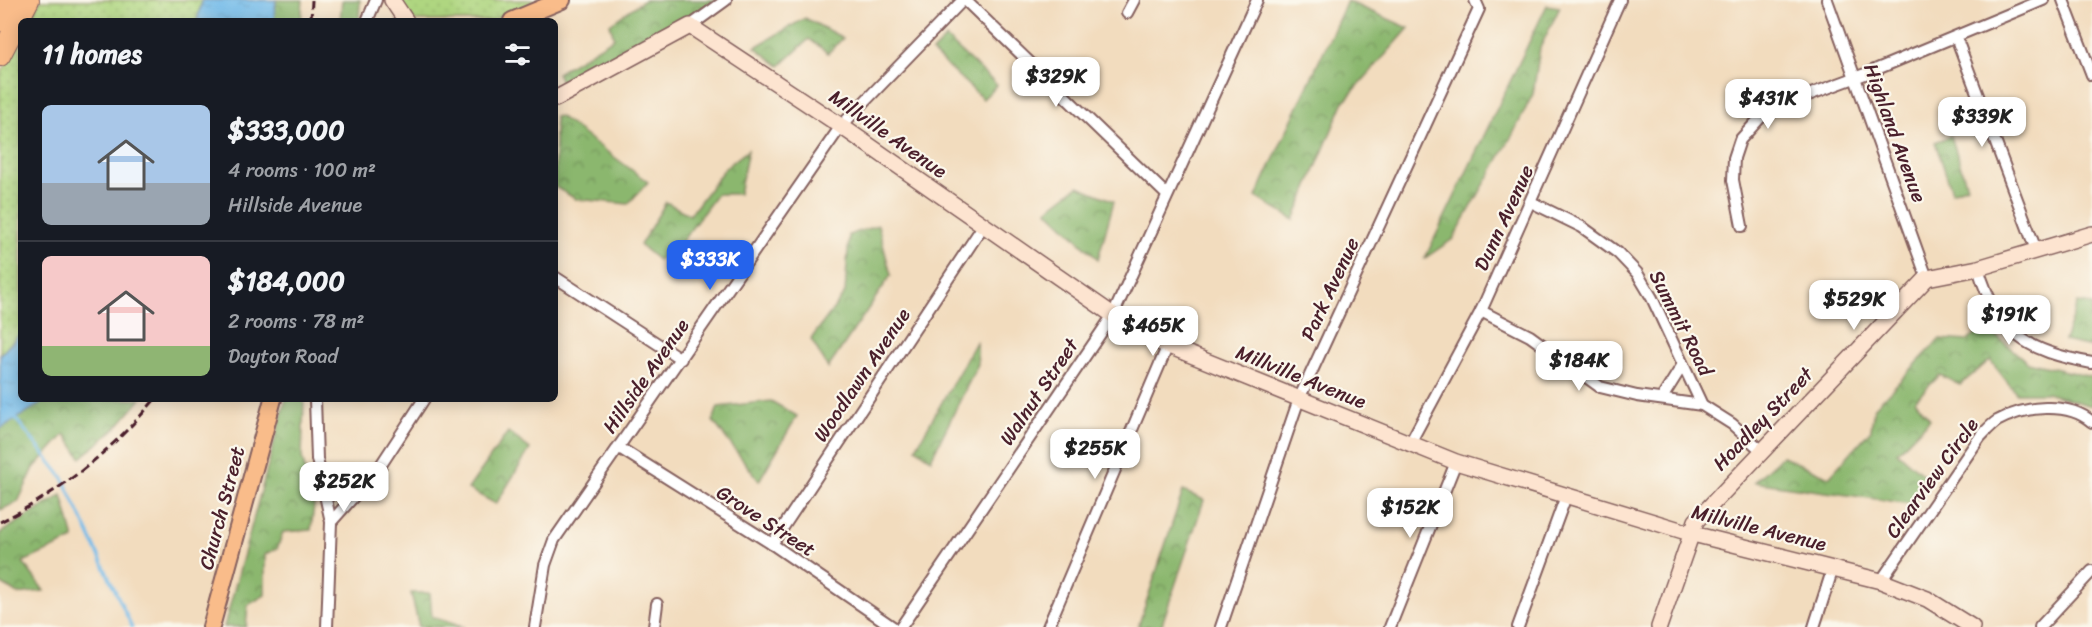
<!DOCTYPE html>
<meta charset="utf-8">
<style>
:root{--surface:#171b24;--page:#242831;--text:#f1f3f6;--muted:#9ea1a6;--line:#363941;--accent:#2563eb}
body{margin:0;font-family:Sriracha,sans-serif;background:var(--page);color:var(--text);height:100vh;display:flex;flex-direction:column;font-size:22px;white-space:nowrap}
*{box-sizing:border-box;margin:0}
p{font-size:20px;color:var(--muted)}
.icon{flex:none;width:33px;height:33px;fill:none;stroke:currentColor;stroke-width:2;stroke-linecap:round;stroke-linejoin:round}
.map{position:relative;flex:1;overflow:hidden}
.side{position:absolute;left:18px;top:18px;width:540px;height:384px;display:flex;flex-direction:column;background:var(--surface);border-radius:9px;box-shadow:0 3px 15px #0003}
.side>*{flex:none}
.price{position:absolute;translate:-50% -51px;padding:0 14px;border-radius:12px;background:#fff;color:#222;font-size:20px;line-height:39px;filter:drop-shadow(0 2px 3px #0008)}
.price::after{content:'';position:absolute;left:50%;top:36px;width:18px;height:14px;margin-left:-9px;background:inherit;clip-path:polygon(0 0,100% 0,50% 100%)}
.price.selected{background:var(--accent);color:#fff}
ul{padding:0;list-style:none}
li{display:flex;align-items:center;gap:18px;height:150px;padding:0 24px}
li+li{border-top:2px solid var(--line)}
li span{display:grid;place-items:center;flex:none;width:168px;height:120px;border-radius:9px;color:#555}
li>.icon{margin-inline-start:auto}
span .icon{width:72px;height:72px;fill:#fffc;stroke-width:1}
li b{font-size:26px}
h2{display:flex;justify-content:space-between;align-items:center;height:72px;padding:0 24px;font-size:26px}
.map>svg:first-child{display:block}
.forest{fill:url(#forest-crowns);stroke:#6a6b4c;stroke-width:1.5}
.park{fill:url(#park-dots);stroke:#7c7a56;stroke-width:1.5}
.water{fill:url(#water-ripples);stroke:#5e6c8a;stroke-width:1.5}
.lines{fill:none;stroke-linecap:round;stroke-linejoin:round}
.stream{stroke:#71bae9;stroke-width:3}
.street-casing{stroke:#85615e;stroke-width:14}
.secondary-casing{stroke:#85615e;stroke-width:18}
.primary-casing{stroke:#85615e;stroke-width:20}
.highway-casing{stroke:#85615e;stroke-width:22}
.street{stroke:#fff;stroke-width:10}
.secondary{stroke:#fde4d0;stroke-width:15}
.primary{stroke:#f9bc8a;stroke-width:16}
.highway{stroke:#f9bc8a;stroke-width:20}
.rail{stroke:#4a1f2b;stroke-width:3;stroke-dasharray:9 4.5;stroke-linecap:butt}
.labels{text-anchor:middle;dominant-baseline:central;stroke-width:4.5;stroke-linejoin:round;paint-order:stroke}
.street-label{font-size:20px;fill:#4a1f2b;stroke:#fbf7ec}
</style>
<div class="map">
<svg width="2092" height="627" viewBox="0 0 2092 627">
<defs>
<pattern id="forest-crowns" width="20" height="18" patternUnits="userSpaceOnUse" patternTransform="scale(1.5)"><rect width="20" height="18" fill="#8bb76e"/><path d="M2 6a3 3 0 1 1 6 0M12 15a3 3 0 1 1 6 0" fill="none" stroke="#74945b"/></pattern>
<pattern id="park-dots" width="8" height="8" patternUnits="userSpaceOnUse" patternTransform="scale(1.5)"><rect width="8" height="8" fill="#afd680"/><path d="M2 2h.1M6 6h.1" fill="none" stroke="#98b76f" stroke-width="1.8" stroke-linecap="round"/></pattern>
<pattern id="water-ripples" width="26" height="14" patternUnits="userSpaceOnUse" patternTransform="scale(1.5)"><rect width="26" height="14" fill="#71bae9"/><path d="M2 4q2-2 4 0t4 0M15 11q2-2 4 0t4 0" fill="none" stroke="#639fc8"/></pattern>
</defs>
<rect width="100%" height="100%" fill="#fbf7ec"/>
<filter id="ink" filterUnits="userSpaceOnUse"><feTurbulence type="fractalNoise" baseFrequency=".0167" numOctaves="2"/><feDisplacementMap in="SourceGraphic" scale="12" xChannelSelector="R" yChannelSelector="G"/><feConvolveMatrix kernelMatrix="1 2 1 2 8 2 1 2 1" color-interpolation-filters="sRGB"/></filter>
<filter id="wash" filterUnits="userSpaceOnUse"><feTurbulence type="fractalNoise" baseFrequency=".008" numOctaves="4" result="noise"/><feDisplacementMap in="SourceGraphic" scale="24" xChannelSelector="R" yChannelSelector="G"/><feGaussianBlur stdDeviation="1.35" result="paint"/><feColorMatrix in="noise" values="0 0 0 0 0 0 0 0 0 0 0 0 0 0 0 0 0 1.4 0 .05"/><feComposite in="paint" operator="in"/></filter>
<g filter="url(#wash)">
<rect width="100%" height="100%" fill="#f2dcbe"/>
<g class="forest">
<path d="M275,0H303L301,21H274Z"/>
<path d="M342,0H360L359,21H340Z"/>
<path d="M644,0H717L563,86L557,73L614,38L610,24Z"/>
<path d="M1347,1L1409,28L1343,103L1294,220L1256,197Z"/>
<path d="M1547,5L1560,7L1540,48L1533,94L1512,136L1453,239L1425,258Z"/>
<path d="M805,18L843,38L828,53L809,39L780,66L755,47Z"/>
<path d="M946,38L997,85L983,99L932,52Z"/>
<path d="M559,116L648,182L628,204L576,199L555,187V117Z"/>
<path d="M1951,136L1967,186L1952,192L1935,142Z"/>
<path d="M748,150L739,194H717L680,244L658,260L640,245L666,202L690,215L725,168Z"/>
<path d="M1078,186L1114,201L1098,259L1047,210Z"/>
<path d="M878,225L891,275L828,368L811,339L845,293L849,235Z"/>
<path d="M2077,303L2092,305V347L2064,341Z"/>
<path d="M1986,327L2027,362L2092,377V406L2046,393H2016L1990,360L1960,385L1940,375L1915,400L1930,419L1897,452L1930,480L1912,504L1754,482L1782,456L1829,477L1871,430L1874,408L1940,339L1967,341Z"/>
<path d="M976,342L978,364L931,459L916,448Z"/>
<path d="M58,399H141L116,428L81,458L65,434L34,468L18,502L0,510V418L26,400L53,404Z"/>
<path d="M286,399H304L302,457L314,505L311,530L283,532L277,549L265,554V595L248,605L246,627H224Z"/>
<path d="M771,401L797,416L759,481L713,421L718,407Z"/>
<path d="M508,432L530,449L496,504L468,489Z"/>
<path d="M1183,491L1204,500L1161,627H1138Z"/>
<path d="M62,495L74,539L23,562L44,591L18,594L0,583V533Z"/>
<path d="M411,593H430L432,617L464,627H419Z"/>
</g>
<g class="park">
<path d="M40,0H202L197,21H30Z"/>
<path d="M401,0H538L491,21H410L403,12Z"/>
<path d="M21,38V333L0,355V76Z"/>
</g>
<g class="water">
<path d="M202,0H276L274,21H197Z"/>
<path d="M21,333V399H48L0,429V355Z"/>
</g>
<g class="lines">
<path class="stream" d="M15,418L63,478L132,627"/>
</g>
</g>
<g filter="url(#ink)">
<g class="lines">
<defs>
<g id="street">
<path d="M965,0L1167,195"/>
<path d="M1827,0L1927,278"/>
<path d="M2063,0L2092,75"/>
<path d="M1127,13L1134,0"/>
<path d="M367,21L376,0"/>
<path d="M690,26L726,0"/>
<path d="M1956,37L2036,250"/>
<path d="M1531,202L1582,227L1618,253L1637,273L1652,298L1702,405L1732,424L1761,450"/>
<path d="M1742,226L1733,180L1734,158L1740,140L1760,118L1784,104L1865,74L2043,0"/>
<path d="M1978,268C1998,334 2026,351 2092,363"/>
<path d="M555,277L681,359"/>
<path d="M1481,311L1530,336L1600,387L1637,396L1702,405"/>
<path d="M1662,398L1682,366"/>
<path d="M315,399L317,459L331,522L327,627"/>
<path d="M1409,445L1481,311L1620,0"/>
<path d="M618,447L772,544L893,627"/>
<path d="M323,484L340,492L357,493"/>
<path d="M331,522L379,468L424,399"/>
<path d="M772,544L983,226"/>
<path d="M1881,581L1980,437C1985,432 1991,425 1997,421C2024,406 2068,401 2092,422"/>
<path d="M535,627L545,565L554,540L841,126L963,0"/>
<path d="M654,627L657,604"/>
<path d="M901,627L1113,315L1257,0"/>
<path d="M1048,627L1168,345"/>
<path d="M1221,627L1299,399L1479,9L1475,0"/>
<path d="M1390,627L1456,462"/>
<path d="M1518,627L1566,496"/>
<path d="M1814,627L1833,568"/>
<path d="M2040,627L2092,571"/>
</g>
<g id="secondary">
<path d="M392,0L406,21"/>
<path d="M555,99L690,26L841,126L1113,315L1154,340L1456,462L1693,534L1881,581L1927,599L1972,627"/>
<path d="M1659,627L1696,521L1927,278L1978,268L2092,234"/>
</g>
<g id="primary">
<path d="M512,21L562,0"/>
<path d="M211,627L273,399"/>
</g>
<g id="highway">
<path d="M0,21L10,0"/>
<path d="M0,56L29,0"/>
</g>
</defs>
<use href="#street" class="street-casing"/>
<use href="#secondary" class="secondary-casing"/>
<use href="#primary" class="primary-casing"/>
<use href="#highway" class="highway-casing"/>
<use href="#street" class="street"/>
<use href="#secondary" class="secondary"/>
<use href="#primary" class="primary"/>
<use href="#highway" class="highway"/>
<g class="rail">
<path d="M311,21L312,0"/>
<path d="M0,522C59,493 113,450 155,399"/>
</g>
</g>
</g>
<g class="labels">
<g class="street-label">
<text transform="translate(1895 133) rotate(70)">Highland Avenue</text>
<text transform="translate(888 134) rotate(35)">Millville Avenue</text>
<text transform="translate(1504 218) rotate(-65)">Dunn Avenue</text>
<text transform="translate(1330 289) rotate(-65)">Park Avenue</text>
<text transform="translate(1681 323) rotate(63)">Summit Road</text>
<text transform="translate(862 375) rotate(-56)">Woodlawn Avenue</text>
<text transform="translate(646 376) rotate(-55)">Hillside Avenue</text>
<text transform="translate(1301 377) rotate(22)">Millville Avenue</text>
<text transform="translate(1039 392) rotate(-56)">Walnut Street</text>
<text transform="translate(1763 419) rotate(-46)">Hoadley Street</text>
<text transform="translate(1932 478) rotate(-54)">Clearview Circle</text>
<text transform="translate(222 508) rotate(-75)">Church Street</text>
<text transform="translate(766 521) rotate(33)">Grove Street</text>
<text transform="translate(1759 528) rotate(14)">Millville Avenue</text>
</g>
</g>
</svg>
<b class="price" style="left:1056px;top:108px">$329K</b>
<b class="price" style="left:1768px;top:130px">$431K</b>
<b class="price" style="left:1982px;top:148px">$339K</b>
<b class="price selected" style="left:710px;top:291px">$333K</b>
<b class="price" style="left:1854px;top:331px">$529K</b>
<b class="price" style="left:2009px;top:346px">$191K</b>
<b class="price" style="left:1153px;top:357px">$465K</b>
<b class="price" style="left:1579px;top:392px">$184K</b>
<b class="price" style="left:1095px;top:480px">$255K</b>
<b class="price" style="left:344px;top:513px">$252K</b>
<b class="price" style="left:1410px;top:539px">$152K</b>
<section class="side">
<h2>11 homes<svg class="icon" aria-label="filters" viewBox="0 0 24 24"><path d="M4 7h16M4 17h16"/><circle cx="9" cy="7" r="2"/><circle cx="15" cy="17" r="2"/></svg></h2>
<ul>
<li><span style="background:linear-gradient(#a9c7e8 65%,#9aa5b1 0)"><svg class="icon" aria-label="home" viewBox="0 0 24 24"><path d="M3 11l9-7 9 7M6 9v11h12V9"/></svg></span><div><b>$333,000</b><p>4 rooms · 100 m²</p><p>Hillside Avenue</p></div></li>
<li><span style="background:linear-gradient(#f6c9c9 75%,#8fb573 0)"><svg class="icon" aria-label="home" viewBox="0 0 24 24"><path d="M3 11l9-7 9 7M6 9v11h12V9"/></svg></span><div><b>$184,000</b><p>2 rooms · 78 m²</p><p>Dayton Road</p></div></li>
</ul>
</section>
</div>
